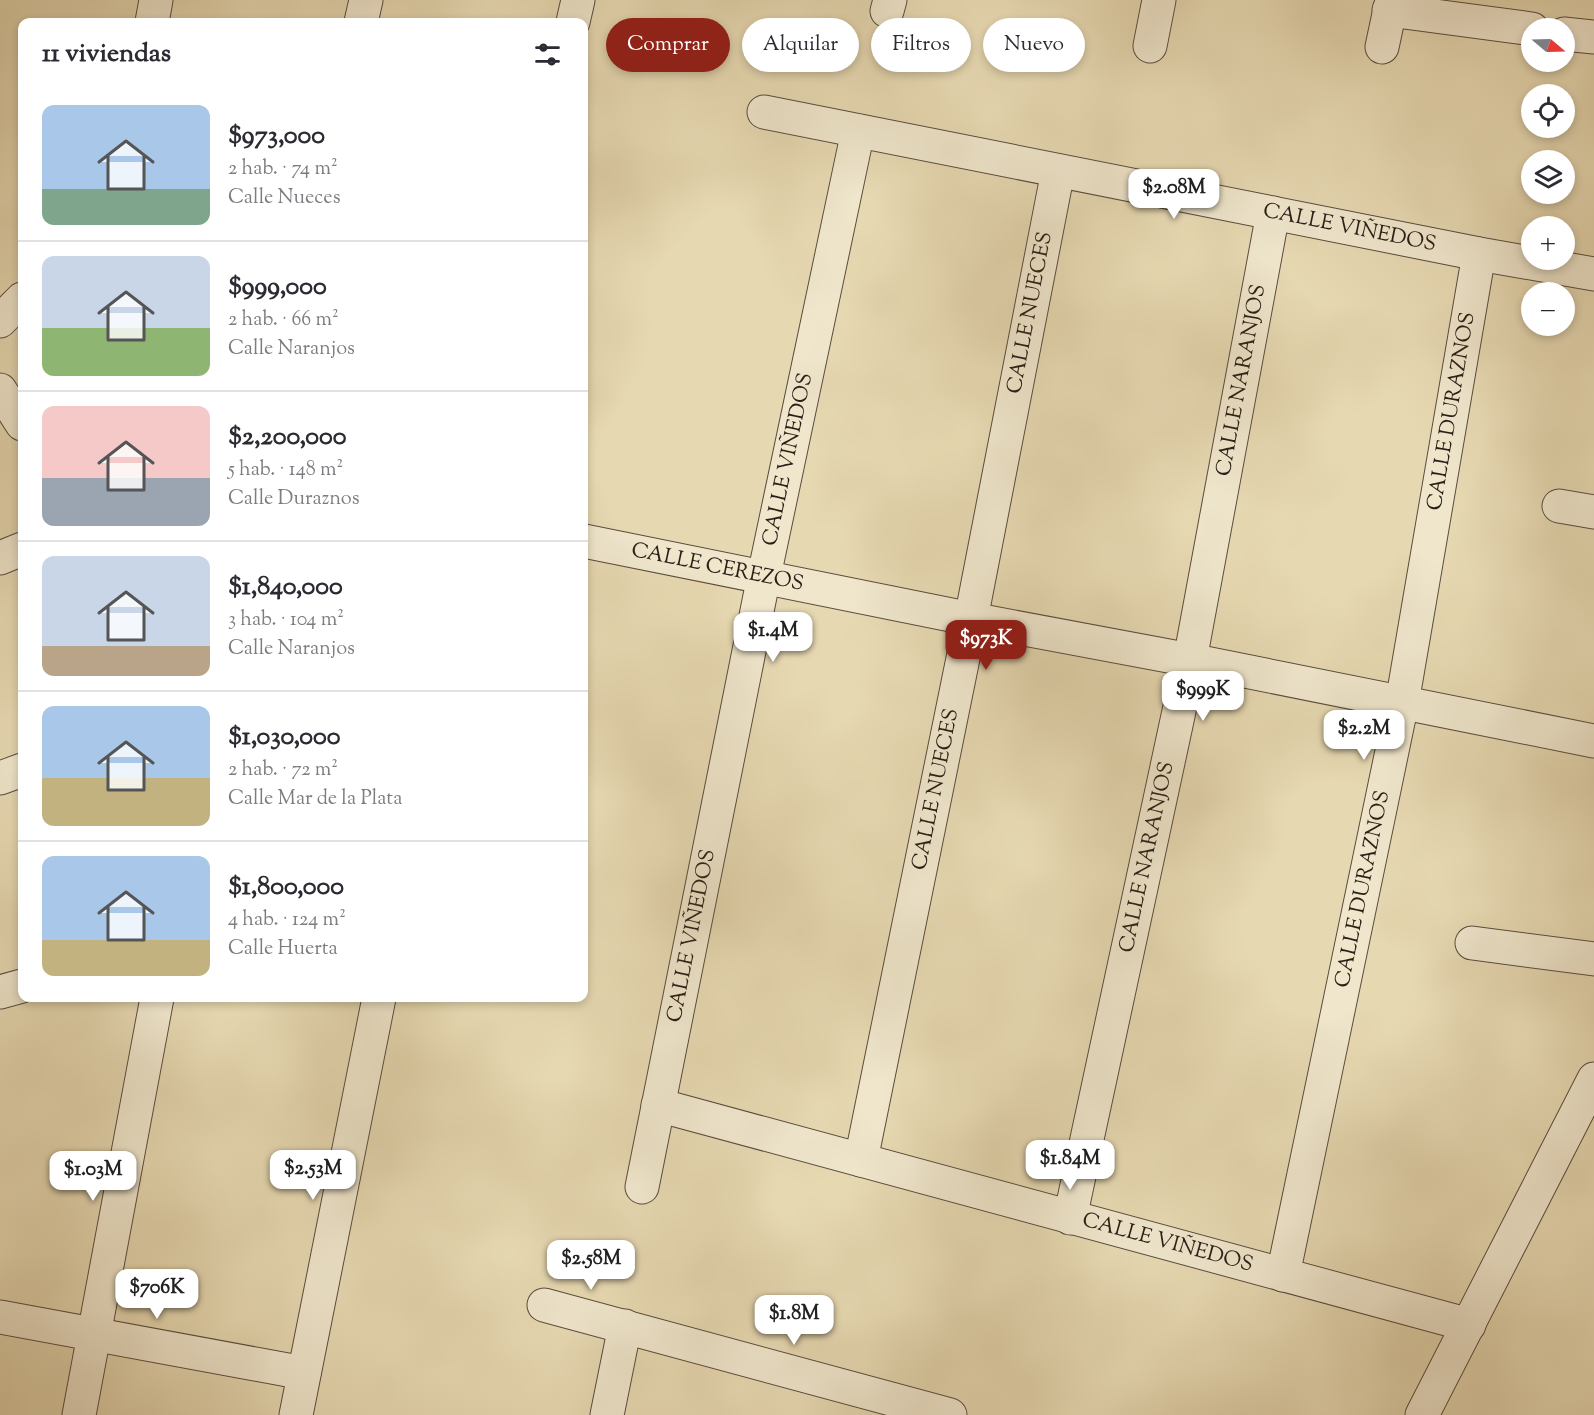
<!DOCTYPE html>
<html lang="es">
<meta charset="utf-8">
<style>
:root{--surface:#fff;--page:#f2f2f3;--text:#2b2b33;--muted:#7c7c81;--line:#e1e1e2;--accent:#8f2418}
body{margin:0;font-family:"Sorts Mill Goudy",serif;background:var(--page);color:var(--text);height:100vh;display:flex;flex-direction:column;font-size:22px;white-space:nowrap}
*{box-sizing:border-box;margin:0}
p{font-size:20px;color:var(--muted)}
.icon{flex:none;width:33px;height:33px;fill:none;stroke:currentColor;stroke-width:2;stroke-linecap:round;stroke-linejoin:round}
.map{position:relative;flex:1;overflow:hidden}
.details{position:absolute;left:18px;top:18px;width:570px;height:984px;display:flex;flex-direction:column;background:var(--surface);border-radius:12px;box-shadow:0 3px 9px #0003}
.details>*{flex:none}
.hud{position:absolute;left:606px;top:18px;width:570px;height:54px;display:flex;gap:12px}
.needle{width:39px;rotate:109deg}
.fabs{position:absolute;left:1521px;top:18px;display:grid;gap:12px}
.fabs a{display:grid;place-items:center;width:54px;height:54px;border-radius:50%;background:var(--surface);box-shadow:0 3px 9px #0003;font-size:30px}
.price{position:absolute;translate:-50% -51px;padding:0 14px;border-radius:12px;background:#fff;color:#222;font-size:20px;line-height:39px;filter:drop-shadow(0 2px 3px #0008)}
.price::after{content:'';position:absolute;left:50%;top:36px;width:18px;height:14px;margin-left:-9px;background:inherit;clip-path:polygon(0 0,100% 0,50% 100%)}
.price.on{background:var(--accent);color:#fff}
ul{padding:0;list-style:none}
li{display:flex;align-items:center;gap:18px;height:150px;padding:0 24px}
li+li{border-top:2px solid var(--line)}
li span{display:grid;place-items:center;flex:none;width:168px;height:120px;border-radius:12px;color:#555}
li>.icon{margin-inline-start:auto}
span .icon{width:72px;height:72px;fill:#fffc;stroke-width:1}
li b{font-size:26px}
h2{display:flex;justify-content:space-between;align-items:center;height:72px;padding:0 24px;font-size:26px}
.pill{padding:0 21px;border-radius:27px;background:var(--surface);box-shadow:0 3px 9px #0003;font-size:21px;line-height:54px}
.pill.on{background:var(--accent);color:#fff}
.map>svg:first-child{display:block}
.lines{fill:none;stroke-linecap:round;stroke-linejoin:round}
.street-casing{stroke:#5a4c3e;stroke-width:35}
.street{stroke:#efe6cc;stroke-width:33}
.labels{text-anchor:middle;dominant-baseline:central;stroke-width:4.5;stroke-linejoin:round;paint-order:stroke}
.street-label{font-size:21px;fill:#2b1e17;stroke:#efe6cc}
</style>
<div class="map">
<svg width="1594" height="1415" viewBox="0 0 1594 1415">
<rect width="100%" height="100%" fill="#e6d8b1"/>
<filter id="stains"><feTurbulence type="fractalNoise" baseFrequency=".00333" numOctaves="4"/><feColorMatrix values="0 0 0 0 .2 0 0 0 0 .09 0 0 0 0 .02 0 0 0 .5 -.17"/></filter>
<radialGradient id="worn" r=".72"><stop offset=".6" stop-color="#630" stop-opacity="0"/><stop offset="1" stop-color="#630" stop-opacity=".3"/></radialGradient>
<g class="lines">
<defs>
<g id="street">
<path d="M1389,10L1532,29"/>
<path d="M887,11L890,0"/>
<path d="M152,22L156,0"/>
<path d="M361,22L366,0"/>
<path d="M573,22L578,0"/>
<path d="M1564,34L1594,37"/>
<path d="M1150,46L1159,0"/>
<path d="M1382,47L1392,0"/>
<path id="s1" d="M764,112L1479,254L1594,274"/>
<path d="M0,321L22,299"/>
<path d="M0,390L22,424"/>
<path d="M1559,506L1594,512"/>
<path id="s2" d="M584,541L971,619L1190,660L1594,741"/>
<path d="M0,558L22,549"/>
<path d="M0,778L22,770"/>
<path d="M1472,943L1594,959"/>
<path d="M0,992L22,986"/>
<path id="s3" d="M658,1105L1469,1325"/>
<path id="s4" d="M861,1160L971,619L1058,171"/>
<path id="s5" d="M642,1187L764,576L858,131"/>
<path id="s6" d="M1070,1218L1190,660L1273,213"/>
<path id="s7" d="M1283,1275L1402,703L1479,254"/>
<path d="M544,1305L950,1415"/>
<path d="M0,1317L304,1373"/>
<path d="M79,1415L157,998"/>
<path d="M296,1415L379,998"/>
<path d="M607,1415L625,1326"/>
<path d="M1422,1415L1594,1079"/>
</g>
</defs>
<use href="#street" class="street-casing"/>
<use href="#street" class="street"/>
</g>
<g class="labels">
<g class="street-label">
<text stroke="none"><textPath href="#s1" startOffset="597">CALLE VIÑEDOS</textPath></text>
<text stroke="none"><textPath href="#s4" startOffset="864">CALLE NUECES</textPath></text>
<text stroke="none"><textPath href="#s6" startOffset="855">CALLE NARANJOS</textPath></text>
<text stroke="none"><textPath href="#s7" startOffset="880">CALLE DURAZNOS</textPath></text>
<text stroke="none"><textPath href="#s5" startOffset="742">CALLE VIÑEDOS</textPath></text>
<text stroke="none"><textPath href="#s2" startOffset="136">CALLE CEREZOS</textPath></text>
<text stroke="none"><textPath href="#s4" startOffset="378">CALLE NUECES</textPath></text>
<text stroke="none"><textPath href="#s6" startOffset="369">CALLE NARANJOS</textPath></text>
<text stroke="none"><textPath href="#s7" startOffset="394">CALLE DURAZNOS</textPath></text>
<text stroke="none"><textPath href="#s5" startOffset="256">CALLE VIÑEDOS</textPath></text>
<text stroke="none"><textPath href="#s3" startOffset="528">CALLE VIÑEDOS</textPath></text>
</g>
</g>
<rect width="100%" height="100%" filter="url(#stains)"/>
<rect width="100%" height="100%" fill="url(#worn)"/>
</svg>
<div class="fabs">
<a><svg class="needle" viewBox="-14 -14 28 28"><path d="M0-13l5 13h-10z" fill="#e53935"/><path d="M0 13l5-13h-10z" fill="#7c7c81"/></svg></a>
<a><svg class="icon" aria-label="locate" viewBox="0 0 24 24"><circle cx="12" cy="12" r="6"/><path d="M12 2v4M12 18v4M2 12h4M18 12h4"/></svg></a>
<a><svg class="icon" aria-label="layers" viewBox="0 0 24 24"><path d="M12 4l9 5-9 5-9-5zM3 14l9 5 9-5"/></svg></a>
<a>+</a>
<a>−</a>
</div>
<b class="price" style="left:1174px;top:220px">$2.08M</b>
<b class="price" style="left:773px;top:663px">$1.4M</b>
<b class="price on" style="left:986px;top:671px">$973K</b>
<b class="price" style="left:1203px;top:722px">$999K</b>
<b class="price" style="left:1364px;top:761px">$2.2M</b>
<b class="price" style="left:1070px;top:1191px">$1.84M</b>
<b class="price" style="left:313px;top:1201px">$2.53M</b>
<b class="price" style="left:93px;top:1202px">$1.03M</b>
<b class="price" style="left:591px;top:1291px">$2.58M</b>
<b class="price" style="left:157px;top:1320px">$706K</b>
<b class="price" style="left:794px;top:1346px">$1.8M</b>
<div class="hud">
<a class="pill on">Comprar</a>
<a class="pill">Alquilar</a>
<a class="pill">Filtros</a>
<a class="pill">Nuevo</a>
</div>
<section class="details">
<h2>11 viviendas<svg class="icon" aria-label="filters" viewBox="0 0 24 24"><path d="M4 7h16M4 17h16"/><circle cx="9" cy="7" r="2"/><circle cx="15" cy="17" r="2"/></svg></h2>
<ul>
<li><span style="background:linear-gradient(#a9c7e8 70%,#7fa58c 0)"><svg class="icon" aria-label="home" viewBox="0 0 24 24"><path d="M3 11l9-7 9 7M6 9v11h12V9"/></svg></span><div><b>$973,000</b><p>2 hab. · 74 m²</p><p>Calle Nueces</p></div></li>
<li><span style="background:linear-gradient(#c9d6e8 60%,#8fb573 0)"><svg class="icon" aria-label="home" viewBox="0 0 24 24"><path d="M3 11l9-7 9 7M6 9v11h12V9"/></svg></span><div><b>$999,000</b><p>2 hab. · 66 m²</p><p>Calle Naranjos</p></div></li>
<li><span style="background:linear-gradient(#f6c9c9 60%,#9aa5b1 0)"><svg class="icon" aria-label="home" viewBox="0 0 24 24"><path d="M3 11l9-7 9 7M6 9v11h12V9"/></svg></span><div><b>$2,200,000</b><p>5 hab. · 148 m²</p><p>Calle Duraznos</p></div></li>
<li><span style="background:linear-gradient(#c9d6e8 75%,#b9a48a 0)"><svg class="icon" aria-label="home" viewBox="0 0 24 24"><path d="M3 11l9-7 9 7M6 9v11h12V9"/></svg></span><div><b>$1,840,000</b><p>3 hab. · 104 m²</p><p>Calle Naranjos</p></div></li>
<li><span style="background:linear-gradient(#a9c7e8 60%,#c2b280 0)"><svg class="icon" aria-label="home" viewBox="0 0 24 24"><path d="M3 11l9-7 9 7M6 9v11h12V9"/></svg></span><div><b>$1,030,000</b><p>2 hab. · 72 m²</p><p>Calle Mar de la Plata</p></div></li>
<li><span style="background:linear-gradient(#a9c7e8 70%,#c2b280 0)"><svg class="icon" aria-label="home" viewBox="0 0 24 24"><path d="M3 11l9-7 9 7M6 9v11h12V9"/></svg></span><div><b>$1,800,000</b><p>4 hab. · 124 m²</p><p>Calle Huerta</p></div></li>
</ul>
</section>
</div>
